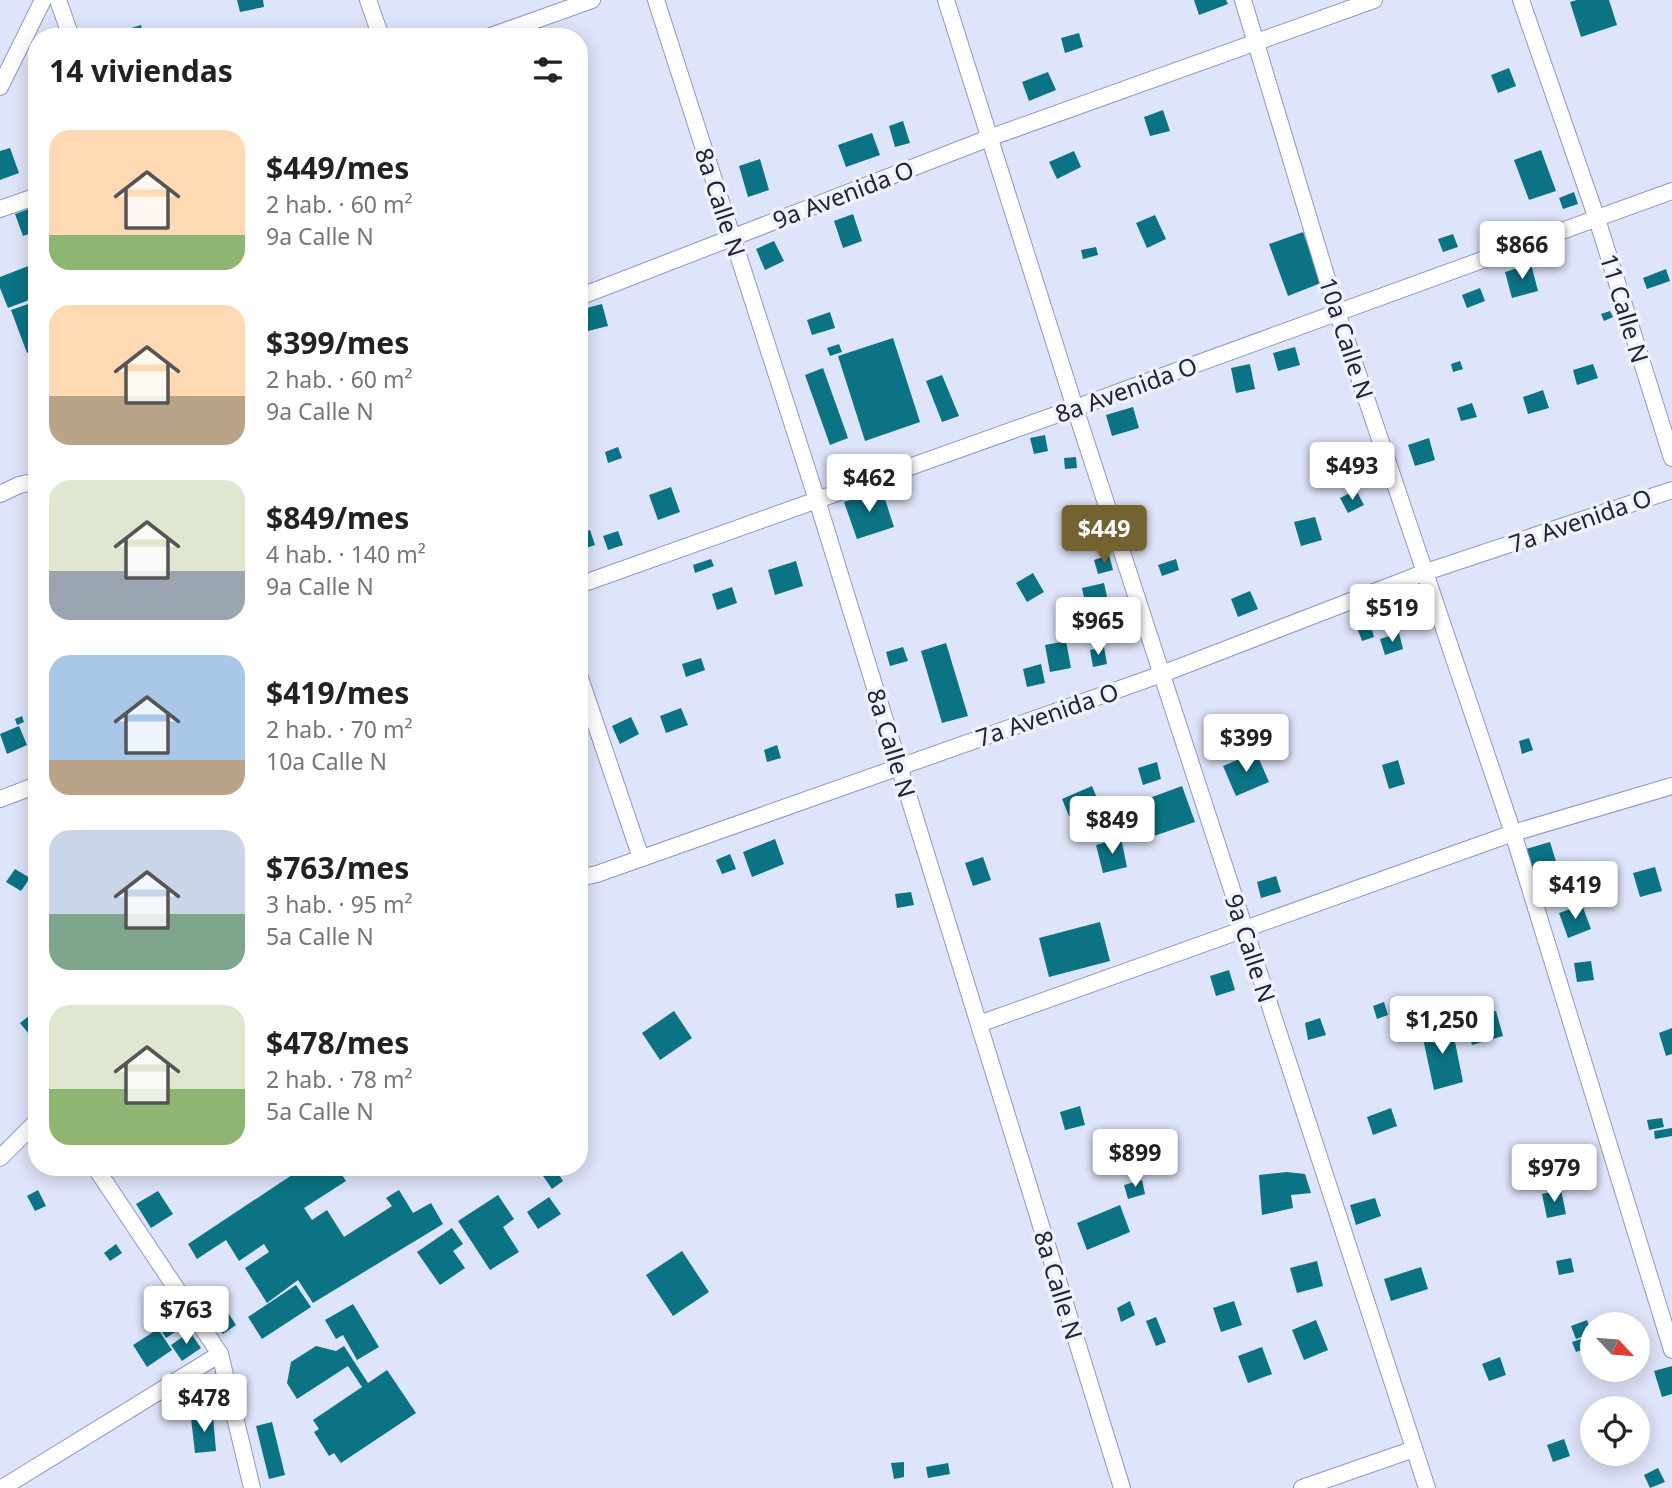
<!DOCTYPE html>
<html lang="es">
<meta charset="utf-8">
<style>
:root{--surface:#fff;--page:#f2f2f2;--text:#222;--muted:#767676;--accent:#726330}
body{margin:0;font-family:"Noto Sans",sans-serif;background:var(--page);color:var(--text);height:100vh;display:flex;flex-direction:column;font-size:26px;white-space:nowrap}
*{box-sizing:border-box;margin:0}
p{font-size:23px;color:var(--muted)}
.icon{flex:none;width:38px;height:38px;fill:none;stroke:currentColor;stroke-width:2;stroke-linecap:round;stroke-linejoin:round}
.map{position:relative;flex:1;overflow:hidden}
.panel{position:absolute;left:28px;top:28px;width:560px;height:1148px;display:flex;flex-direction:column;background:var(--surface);border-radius:28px;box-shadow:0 4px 18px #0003}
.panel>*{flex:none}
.needle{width:46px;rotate:116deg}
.buttons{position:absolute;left:1580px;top:1312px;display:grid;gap:14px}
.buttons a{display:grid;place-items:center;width:70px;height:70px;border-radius:50%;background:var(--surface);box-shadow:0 4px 18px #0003;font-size:35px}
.price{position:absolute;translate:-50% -60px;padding:0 16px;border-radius:7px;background:#fff;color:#222;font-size:23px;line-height:46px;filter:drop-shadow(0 2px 4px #0008)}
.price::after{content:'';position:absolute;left:50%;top:42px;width:21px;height:16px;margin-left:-10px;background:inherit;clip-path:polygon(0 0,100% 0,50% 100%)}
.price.current{background:var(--accent);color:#fff}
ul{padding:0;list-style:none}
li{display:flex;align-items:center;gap:21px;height:175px;padding:0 21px}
li span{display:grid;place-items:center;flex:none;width:196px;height:140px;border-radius:21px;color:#555}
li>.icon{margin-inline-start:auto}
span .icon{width:84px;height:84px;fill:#fffc;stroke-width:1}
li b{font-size:30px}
h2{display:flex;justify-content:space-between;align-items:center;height:84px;padding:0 21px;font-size:30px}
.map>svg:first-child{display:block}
.building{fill:#0b7384}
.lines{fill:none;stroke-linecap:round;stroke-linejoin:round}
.street-casing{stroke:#8d99c8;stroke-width:18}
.street{stroke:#fff;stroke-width:16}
.labels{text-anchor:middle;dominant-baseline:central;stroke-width:7;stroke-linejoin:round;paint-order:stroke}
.street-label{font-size:24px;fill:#202437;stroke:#eff2fc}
</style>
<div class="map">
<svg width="1672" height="1488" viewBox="0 0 1672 1488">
<rect width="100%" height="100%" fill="#dee4f9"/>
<g class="building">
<path d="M237,0H263L264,7L240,12Z"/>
<path d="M1194,0H1226L1228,4L1199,15Z"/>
<path d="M1577,0H1609L1617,25L1581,37L1570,2Z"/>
<path d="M141,25L144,37H127L125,30Z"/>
<path d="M1079,33L1083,47L1065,53L1061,38Z"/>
<path d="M1509,68L1516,86L1498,93L1491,75Z"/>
<path d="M1048,72L1056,90L1029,101L1022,82Z"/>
<path d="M1163,110L1170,131L1150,136L1144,117Z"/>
<path d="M903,121L910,143L895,147L889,126Z"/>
<path d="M872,133L880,155L846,167L838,145Z"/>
<path d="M10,148L19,173L0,180V151Z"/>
<path d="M1541,150L1556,191L1529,200L1514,160Z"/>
<path d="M1074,151L1081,167L1057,179L1049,162Z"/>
<path d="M760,159L769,190L748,197L739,166Z"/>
<path d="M1574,192L1578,204L1563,209L1559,198Z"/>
<path d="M37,206V231L23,236L15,214Z"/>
<path d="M853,214L862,241L843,248L834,221Z"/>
<path d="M1155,215L1166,239L1147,248L1136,223Z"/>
<path d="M1303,232L1321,283L1288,296L1269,244Z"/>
<path d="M1453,234L1458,247L1443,252L1438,239Z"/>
<path d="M774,241L784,261L765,270L756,249Z"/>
<path d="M1096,247L1098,255L1083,259L1081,250Z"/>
<path d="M36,263L37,297L8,308L0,288V277Z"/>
<path d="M1531,264L1538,291L1512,298L1505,272Z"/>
<path d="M1666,269L1670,281L1647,289L1643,278Z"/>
<path d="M1480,288L1485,301L1467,308L1462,295Z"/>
<path d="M37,301V349L27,353L11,310Z"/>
<path d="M602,304L608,326L584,332L579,310Z"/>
<path d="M1610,311L1613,317L1604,321L1601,314Z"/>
<path d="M830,312L835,328L812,335L807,320Z"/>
<path d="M893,338L920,422L865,441L838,356Z"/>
<path d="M839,344L842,352L830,356L827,348Z"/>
<path d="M1295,347L1300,365L1278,371L1273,353Z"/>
<path d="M1460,361L1463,369L1453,372L1451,364Z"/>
<path d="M1250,364L1255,389L1236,393L1231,368Z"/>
<path d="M1593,364L1598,378L1577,385L1573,370Z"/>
<path d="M823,368L848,438L830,445L805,375Z"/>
<path d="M942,375L959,416L942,422L926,381Z"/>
<path d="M1543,390L1549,408L1528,414L1523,397Z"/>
<path d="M1472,403L1477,417L1461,421L1457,408Z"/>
<path d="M1133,407L1139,428L1112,436L1106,415Z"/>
<path d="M1045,435L1048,451L1034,454L1030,438Z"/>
<path d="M1429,438L1435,460L1415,466L1408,445Z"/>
<path d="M618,447L622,458L608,463L605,452Z"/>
<path d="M1076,457L1077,468L1065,469L1064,458Z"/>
<path d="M671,487L680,512L658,520L649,495Z"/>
<path d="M882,490L894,527L857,539L844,502Z"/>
<path d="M1356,490L1364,505L1348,513L1340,498Z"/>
<path d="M1315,517L1322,540L1301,546L1294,522Z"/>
<path d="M590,530L595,545L583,549L579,534Z"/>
<path d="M618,531L623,545L608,550L603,536Z"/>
<path d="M1109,555L1113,570L1098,574L1094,560Z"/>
<path d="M711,559L714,566L695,573L693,565Z"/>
<path d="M1176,559L1179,570L1162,576L1158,565Z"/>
<path d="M796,561L803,586L775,595L768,570Z"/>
<path d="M1033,573L1044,592L1027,602L1016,583Z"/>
<path d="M1104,583L1110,610L1088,616L1082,588Z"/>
<path d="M732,587L737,603L717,610L712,594Z"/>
<path d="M1250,591L1258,609L1238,617L1231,599Z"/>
<path d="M1371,626L1374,637L1362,641L1358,630Z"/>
<path d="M1399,633L1403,649L1385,655L1380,639Z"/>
<path d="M1066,641L1071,668L1050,672L1045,645Z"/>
<path d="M946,643L968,716L942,723L921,651Z"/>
<path d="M903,647L908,661L890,666L886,652Z"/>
<path d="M1104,647L1107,664L1093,667L1090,650Z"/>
<path d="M701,658L705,670L686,677L682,664Z"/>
<path d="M1041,664L1045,683L1027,687L1023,669Z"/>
<path d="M37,707V726L30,710Z"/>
<path d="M681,708L688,725L666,733L660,716Z"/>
<path d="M22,716L24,722L17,725L15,719Z"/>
<path d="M631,717L639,734L620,744L612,726Z"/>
<path d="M19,726L27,745L7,754L0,734Z"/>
<path d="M1529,738L1533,750L1522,754L1519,741Z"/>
<path d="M777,745L781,758L767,762L764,750Z"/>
<path d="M1256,752L1269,782L1236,796L1223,766Z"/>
<path d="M1398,760L1405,784L1389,789L1382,765Z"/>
<path d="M1157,762L1161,779L1143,785L1138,768Z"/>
<path d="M1092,786L1099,803L1069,816L1062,799Z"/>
<path d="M1182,786L1195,822L1148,838L1136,803Z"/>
<path d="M1121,838L1127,867L1103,873L1096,845Z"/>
<path d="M775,839L784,864L752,877L743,852Z"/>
<path d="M1550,842L1558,868L1533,876L1526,849Z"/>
<path d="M730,854L736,869L722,874L716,860Z"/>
<path d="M983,857L991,880L973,886L965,863Z"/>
<path d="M1655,867L1662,891L1640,897L1633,873Z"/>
<path d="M15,869L30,878L21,891L6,882Z"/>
<path d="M1276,876L1281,892L1261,898L1257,882Z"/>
<path d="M911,892L914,905L897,908L895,894Z"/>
<path d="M1582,905L1591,929L1568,938L1559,913Z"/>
<path d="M1100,922L1110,961L1049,977L1039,938Z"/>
<path d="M1591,961L1594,980L1577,982L1574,963Z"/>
<path d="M1229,970L1235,990L1216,996L1210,976Z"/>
<path d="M1384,1002L1388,1015L1377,1019L1373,1006Z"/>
<path d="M674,1011L692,1038L660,1060L642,1033Z"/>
<path d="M1496,1011L1503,1036L1472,1045L1465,1019Z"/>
<path d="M34,1012L37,1015V1044L20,1023Z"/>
<path d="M1320,1018L1326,1035L1308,1040L1305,1023Z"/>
<path d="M1451,1022L1463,1082L1434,1090L1421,1029Z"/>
<path d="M1672,1028V1054L1666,1056L1659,1033Z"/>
<path d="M1080,1106L1085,1125L1065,1130L1060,1112Z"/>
<path d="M1391,1108L1397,1126L1373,1135L1367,1117Z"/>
<path d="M1662,1118L1664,1127L1649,1130L1647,1120Z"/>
<path d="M1672,1128V1136L1655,1139L1654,1131Z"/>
<path d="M304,1167H337L346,1181L304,1208L312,1220L327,1210L344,1237L392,1206L386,1198L399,1190L413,1213L431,1203L443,1224L313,1303L298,1280L267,1303L245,1268L269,1252L264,1244L239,1261L226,1240L197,1259L188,1244Z"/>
<path d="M537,1167H554L563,1181L552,1189Z"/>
<path d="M1287,1172L1305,1174L1311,1193L1291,1195L1293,1208L1262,1215L1259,1175Z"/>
<path d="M1142,1180L1145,1194L1128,1199L1124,1185Z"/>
<path d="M38,1190L46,1206L35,1211L27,1196Z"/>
<path d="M1561,1190L1566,1214L1547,1218L1542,1194Z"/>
<path d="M158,1191L173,1214L151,1228L136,1204Z"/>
<path d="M498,1195L514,1219L503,1227L519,1252L490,1270L458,1221Z"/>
<path d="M549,1197L561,1214L538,1229L527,1212Z"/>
<path d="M1375,1198L1381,1216L1356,1225L1350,1205Z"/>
<path d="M1120,1205L1130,1232L1087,1250L1077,1223Z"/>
<path d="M452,1228L463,1244L453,1251L465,1268L440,1285L417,1252Z"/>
<path d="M116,1244L122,1253L110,1261L104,1253Z"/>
<path d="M682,1251L709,1292L673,1316L646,1275Z"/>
<path d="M1571,1258L1574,1272L1559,1275L1556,1261Z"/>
<path d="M1317,1261L1323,1286L1297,1293L1290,1268Z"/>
<path d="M1421,1267L1428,1289L1391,1301L1384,1279Z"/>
<path d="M296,1285L311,1307L262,1339L248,1317Z"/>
<path d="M1130,1301L1135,1315L1121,1322L1117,1308Z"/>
<path d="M1234,1301L1242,1325L1221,1332L1213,1308Z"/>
<path d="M221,1302L236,1325L223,1334L207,1311Z"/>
<path d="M353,1304L379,1347L357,1360L343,1335L336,1339L325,1320Z"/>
<path d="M1156,1317L1166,1342L1156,1346L1146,1321Z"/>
<path d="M1316,1320L1328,1350L1304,1360L1292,1330Z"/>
<path d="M1587,1320L1592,1333L1576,1339L1571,1326Z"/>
<path d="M172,1323L177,1331L166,1338L161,1330Z"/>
<path d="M158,1329L172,1350L147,1367L133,1345Z"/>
<path d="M190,1332L201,1348L182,1361L171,1345Z"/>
<path d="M1581,1339L1585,1349L1576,1352L1572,1342Z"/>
<path d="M316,1346L336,1351L344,1346L368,1383L387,1370L416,1413L341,1463L334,1453L329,1456L314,1432L319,1429L313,1420L362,1387L348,1366L297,1399L287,1383L291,1362Z"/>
<path d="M1262,1347L1272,1374L1248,1383L1238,1356Z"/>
<path d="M1500,1357L1506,1375L1489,1381L1482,1364Z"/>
<path d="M1672,1366V1394L1662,1397L1654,1371Z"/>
<path d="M219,1373L222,1396L205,1399L201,1376Z"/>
<path d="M213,1416L216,1451L195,1453L191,1418Z"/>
<path d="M272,1422L285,1475L269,1479L256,1426Z"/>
<path d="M1564,1439L1570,1456L1553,1462L1547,1445Z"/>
<path d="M904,1462V1477L894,1479L891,1463Z"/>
<path d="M948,1463L950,1474L928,1478L926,1467Z"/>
<path d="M1658,1468L1665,1482L1650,1488L1644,1475Z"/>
</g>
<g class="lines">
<defs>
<g id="street">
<path d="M58,0L71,37"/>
<path d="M368,0L381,37"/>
<path d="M656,0L817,500L1122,1488"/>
<path d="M946,0L1075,408L1427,1488"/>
<path d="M1243,0L1337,312L1513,833L1672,1350"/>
<path d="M1521,0L1597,219L1672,458"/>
<path d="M488,37L592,0"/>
<path d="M0,87L43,0"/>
<path d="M0,209L37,196"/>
<path d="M579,297L989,138L1374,0"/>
<path d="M0,494L19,485L37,481"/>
<path d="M579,585L1075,408L1672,191"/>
<path d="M579,675L641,858"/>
<path d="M0,799L37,785"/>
<path d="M579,878L597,874L1162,674L1426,572L1672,490"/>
<path d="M979,1024L1513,833L1672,786"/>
<path d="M0,1158L37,1121"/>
<path d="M95,1167L220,1354L252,1488"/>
<path d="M2,1488L220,1354"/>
<path d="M1302,1488L1414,1449"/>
</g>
</defs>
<use href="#street" class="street-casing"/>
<use href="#street" class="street"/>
</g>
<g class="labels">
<g class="street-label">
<text transform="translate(843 194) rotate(-21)">9a Avenida O</text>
<text transform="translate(721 202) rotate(72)">8a Calle N</text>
<text transform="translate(1625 308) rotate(73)">11 Calle N</text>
<text transform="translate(1347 338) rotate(72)">10a Calle N</text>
<text transform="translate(1126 389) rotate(-20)">8a Avenida O</text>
<text transform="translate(1580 520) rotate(-19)">7a Avenida O</text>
<text transform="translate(1047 714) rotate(-19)">7a Avenida O</text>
<text transform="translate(892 743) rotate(73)">8a Calle N</text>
<text transform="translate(1251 948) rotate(72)">9a Calle N</text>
<text transform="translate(1059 1285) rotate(73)">8a Calle N</text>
</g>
</g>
</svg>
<div class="buttons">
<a><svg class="needle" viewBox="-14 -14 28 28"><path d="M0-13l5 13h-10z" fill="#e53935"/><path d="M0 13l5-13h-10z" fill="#767676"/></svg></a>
<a><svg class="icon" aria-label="locate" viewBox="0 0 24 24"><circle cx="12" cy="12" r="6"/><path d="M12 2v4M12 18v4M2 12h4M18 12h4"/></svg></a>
</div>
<b class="price" style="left:1522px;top:281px">$866</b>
<b class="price" style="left:1352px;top:502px">$493</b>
<b class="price" style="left:869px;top:514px">$462</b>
<b class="price current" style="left:1104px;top:565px">$449</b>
<b class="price" style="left:1392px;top:644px">$519</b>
<b class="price" style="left:1098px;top:657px">$965</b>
<b class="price" style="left:1246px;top:774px">$399</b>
<b class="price" style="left:1112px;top:856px">$849</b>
<b class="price" style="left:1575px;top:921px">$419</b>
<b class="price" style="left:1442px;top:1056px">$1,250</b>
<b class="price" style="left:1135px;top:1189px">$899</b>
<b class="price" style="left:1554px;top:1204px">$979</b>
<b class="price" style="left:186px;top:1346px">$763</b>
<b class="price" style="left:204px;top:1434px">$478</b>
<section class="panel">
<h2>14 viviendas<svg class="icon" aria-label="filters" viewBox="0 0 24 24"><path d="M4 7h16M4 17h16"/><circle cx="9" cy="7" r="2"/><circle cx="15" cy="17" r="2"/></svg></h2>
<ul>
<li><span style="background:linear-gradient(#ffd9b3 75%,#8fb573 0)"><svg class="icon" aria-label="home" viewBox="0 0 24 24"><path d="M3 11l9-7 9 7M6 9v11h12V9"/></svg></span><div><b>$449/mes</b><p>2 hab. · 60 m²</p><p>9a Calle N</p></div></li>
<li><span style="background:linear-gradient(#ffd9b3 65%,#b9a48a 0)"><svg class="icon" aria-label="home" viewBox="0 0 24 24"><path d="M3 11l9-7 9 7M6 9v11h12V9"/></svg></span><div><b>$399/mes</b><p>2 hab. · 60 m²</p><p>9a Calle N</p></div></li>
<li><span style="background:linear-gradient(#dfe7d0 65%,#9aa5b1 0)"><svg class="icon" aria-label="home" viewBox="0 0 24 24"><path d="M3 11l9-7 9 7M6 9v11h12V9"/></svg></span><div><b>$849/mes</b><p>4 hab. · 140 m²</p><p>9a Calle N</p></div></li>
<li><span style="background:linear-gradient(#a9c7e8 75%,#b9a48a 0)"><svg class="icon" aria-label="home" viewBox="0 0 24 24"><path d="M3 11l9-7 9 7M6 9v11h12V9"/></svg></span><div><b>$419/mes</b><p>2 hab. · 70 m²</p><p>10a Calle N</p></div></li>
<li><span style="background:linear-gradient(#c9d6e8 60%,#7fa58c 0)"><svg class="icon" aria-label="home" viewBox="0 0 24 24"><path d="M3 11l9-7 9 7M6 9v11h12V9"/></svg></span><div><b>$763/mes</b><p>3 hab. · 95 m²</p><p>5a Calle N</p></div></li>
<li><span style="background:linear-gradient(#dfe7d0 60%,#8fb573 0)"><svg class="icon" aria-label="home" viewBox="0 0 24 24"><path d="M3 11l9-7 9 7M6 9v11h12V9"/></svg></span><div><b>$478/mes</b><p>2 hab. · 78 m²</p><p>5a Calle N</p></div></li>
</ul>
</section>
</div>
